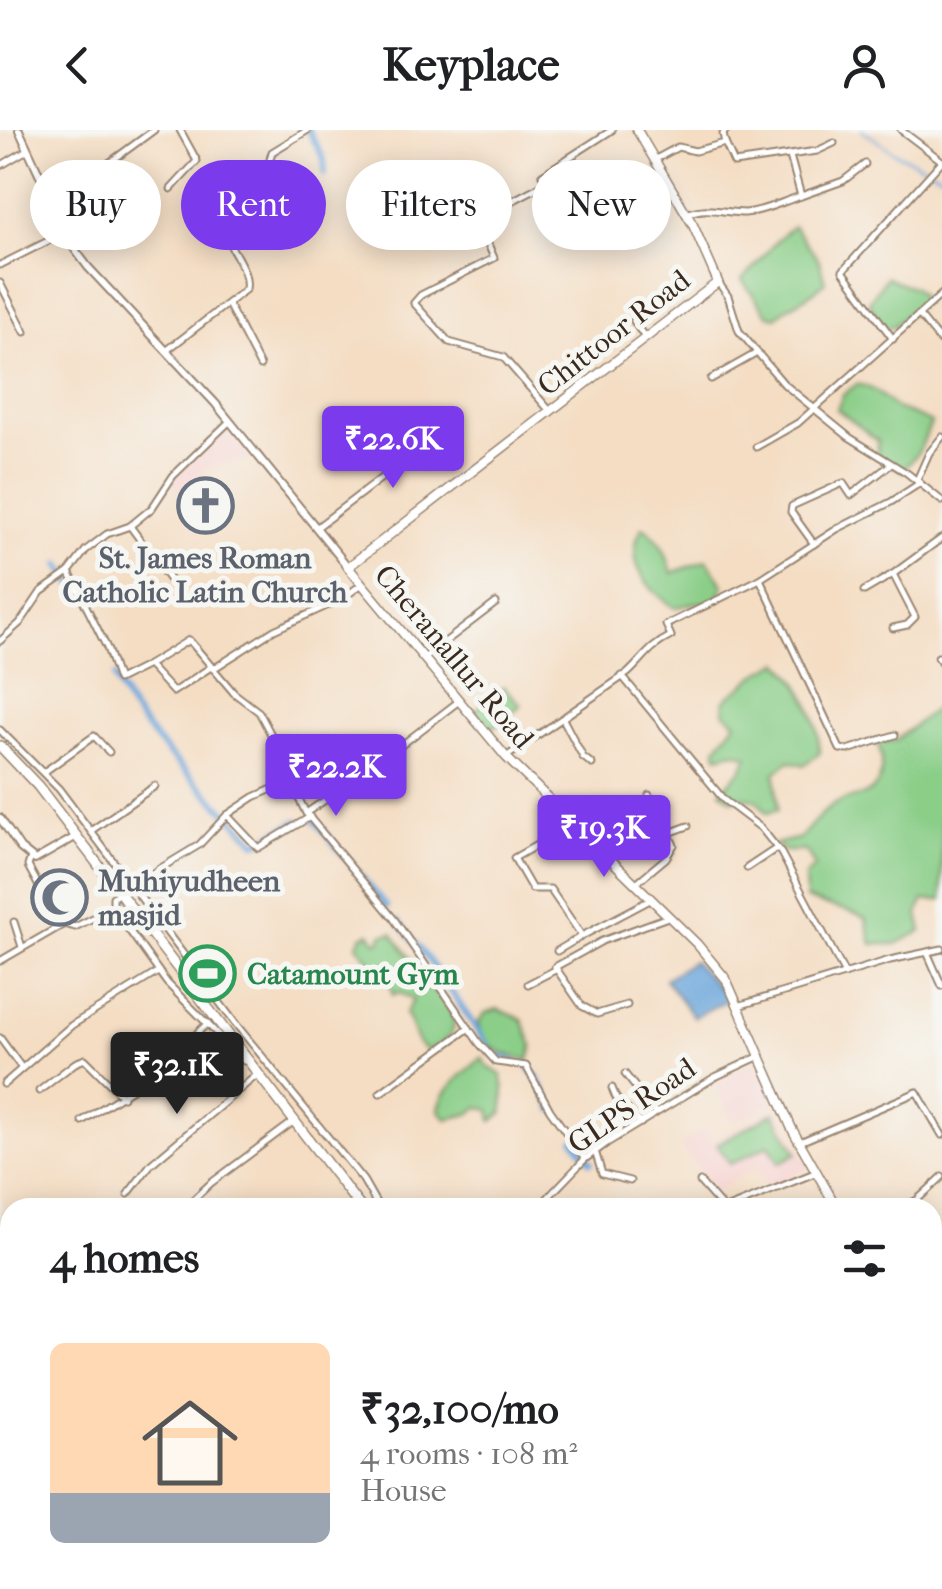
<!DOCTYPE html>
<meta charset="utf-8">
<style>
:root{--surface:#fff;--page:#f2f2f2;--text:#202124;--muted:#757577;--line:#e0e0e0;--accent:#7c3aed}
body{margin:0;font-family:"IM FELL French Canon",serif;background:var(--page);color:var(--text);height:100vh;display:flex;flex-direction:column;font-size:38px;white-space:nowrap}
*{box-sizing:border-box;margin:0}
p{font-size:32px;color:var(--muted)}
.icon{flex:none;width:55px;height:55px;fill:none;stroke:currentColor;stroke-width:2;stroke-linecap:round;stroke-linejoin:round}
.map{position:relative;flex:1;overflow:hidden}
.drawer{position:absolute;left:0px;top:1068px;width:942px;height:392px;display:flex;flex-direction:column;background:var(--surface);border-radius:30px 30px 0 0;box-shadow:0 5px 25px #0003}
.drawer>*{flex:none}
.top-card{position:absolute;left:30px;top:30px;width:882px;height:90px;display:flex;gap:20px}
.price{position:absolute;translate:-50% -85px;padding:0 22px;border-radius:10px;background:var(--accent);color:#fff;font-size:32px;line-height:65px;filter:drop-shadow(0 2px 5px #0008)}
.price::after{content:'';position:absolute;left:50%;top:60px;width:30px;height:22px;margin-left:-15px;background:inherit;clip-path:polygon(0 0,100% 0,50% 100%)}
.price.current{background:#222;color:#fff}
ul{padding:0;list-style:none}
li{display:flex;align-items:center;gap:30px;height:250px;padding:0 50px}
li+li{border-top:2px solid var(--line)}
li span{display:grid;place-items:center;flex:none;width:280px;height:200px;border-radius:15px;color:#555}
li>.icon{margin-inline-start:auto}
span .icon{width:120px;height:120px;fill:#fffc;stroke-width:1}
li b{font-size:42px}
h2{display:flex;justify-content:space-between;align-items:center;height:120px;padding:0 50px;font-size:42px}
.chip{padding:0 35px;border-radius:45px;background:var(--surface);box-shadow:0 5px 25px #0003;font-size:35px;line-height:90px}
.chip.current{background:var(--accent);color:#fff}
header{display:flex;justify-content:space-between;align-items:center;height:130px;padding:0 50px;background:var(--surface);font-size:45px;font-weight:700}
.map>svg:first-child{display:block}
.built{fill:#f7d0cd}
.green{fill:#8ace88;stroke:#627c53;stroke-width:2.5}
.water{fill:#6aa5da;stroke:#52687c;stroke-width:2.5}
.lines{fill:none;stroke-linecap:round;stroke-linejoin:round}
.stream{stroke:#6aa5da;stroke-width:2.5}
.canal{stroke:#6aa5da;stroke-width:6}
.minor-casing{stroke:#988470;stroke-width:9}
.tertiary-casing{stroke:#988470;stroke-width:10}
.secondary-casing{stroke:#988470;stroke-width:11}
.trunk-casing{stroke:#988470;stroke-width:12}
.minor{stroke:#fff;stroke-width:5}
.tertiary{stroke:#fff;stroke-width:6}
.secondary{stroke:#fff;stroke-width:8}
.trunk{stroke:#fff;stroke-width:9}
.labels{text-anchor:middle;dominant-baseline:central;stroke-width:10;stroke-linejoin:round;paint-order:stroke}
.street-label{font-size:30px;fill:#3b2a1e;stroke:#f6f6f2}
.worship-label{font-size:30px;font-weight:bold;fill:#5b616d;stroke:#f6f6f2}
.leisure-label{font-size:30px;font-weight:bold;fill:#27864d;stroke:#f6f6f2;text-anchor:start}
</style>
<header><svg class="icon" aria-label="back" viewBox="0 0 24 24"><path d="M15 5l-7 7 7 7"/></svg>Keyplace<svg class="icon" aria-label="person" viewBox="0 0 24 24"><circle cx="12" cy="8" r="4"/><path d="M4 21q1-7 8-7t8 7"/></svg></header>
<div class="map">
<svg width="942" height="1459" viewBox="0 0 942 1459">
<rect width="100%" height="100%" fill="#f6f6f2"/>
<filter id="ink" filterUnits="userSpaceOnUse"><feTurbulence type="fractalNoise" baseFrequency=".01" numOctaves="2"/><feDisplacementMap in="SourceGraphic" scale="20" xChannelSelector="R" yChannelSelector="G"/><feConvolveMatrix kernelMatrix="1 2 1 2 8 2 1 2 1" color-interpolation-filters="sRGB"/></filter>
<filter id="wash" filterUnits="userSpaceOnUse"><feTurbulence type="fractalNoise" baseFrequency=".0048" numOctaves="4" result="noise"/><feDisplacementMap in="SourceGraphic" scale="40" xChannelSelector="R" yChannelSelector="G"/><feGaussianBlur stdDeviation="2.25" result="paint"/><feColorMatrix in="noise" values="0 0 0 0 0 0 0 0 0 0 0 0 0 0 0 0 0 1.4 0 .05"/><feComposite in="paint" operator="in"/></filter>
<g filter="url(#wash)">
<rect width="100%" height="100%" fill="#f4ddc3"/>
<g class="built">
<path d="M228,294L257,327L207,338L179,360L172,354L184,335Z"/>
<path d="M758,931L777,972L734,992L712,952Z"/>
<path d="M776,978L810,1037L768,1057L756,1037L714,1062L680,1015L703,998L715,1011Z"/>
</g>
<g class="green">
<path d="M793,96L819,130L825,152C810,167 792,172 776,187L768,185L742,150C763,131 768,115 793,96Z"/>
<path d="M886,147L914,158L924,170L891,198L884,197L869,172Z"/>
<path d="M857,254C884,260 882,272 900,280C911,285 921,287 931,293L919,321L903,341L877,326L878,311L837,279L843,265Z"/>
<path d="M643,397C660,407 667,425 672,443L707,430L724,455L716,472L694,473L675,478C647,459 622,430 643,397Z"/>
<path d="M780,532C805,556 818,588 820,623L804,635L789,631L775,643L778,680L767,683C756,667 749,665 732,670L721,661L742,639L748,626L735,622L718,626L716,618L736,592L724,582L725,570L759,543Z"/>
<path d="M504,557L521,575L490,600L473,582Z"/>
<path d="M942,573V770L923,771L918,784L922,801L896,814H872L866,789C846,777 827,778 806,769L805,746L815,737L806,721H784L775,714L800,708C812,695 819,684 835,674C845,668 856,669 866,664C886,654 883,631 878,613L896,610Z"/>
<path d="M370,803L377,812L381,811L382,805L392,803L421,842L416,856L425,859L430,857C457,881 467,903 429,921C412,915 415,896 405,884L413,870L398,862L393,865L390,854L357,815L362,806Z"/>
<path d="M497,879L522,889L533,916L529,930C503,925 485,920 478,893L485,883Z"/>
<path d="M482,928L487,936L501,945L504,958L503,983L492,991L490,980L479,977L469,984L447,989L439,980C442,958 466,942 482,928Z"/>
<path d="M774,983L797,1023L779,1033L769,1015L730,1034L717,1014Z"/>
</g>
<path class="water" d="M693,831L729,869L694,887L665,849Z"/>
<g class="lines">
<path class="stream" d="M862,0L894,22L942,45"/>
<g class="canal">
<path d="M308,0L324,29L325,44"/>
<path d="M60,434L73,454"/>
<path d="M115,547C132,599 217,669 256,713L298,691"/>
<path d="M315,691L387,777"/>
<path d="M398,791L440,845L494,925L515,932"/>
<path d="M527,935L538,948L553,980"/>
<path d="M574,1010L591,1032"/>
</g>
</g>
</g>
<g filter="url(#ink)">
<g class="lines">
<defs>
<g id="minor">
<path d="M725,13L734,33L817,21L834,13"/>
<path d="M790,26L801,66L843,51L865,34"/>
<path d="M654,30L678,17L695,21L725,13L723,4L726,0"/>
<path d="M0,36L27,20"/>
<path d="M171,59L197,31L180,0"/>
<path d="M50,62L109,33L154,0"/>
<path d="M462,64L469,70L494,128L421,165L414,173L449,212L503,227L550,281"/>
<path d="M556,69L542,45L612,0"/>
<path d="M686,84C708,75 723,83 745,83C762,82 784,71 801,66"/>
<path d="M478,89L546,53"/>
<path d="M0,135L66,102"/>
<path d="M718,152L728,166L739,201L784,254L849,307L907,343L942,371"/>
<path d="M0,153L25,202"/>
<path d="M228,174L260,236"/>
<path d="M919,185L942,213"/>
<path d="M634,191L645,208"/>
<path d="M893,209L843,141L942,31L901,0"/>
<path d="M166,221L246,159C250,137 225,115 221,93L266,56C268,45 268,34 272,22L308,0"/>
<path d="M711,249L757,223"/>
<path d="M756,317L798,293L942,164"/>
<path d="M917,350L929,323L942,307"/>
<path d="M130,396L177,460"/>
<path d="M316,398L405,330L443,294"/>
<path d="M814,414L791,382L792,376L843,353L851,365L890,335"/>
<path d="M69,442L107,518L118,550L148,535"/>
<path d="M760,449L840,619L848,620L895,605"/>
<path d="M864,461L893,444"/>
<path d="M893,498L907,495L915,487L893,444L942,408"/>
<path d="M0,511L20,493L41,462L69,442L86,420L107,404L130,396L152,378L173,346L230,291"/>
<path d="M938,527L942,533"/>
<path d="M424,528L496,473"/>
<path d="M211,537L173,562L148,535L189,510L234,563L259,582L284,629L290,651L306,683L394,789L479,913L496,932L526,936L550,980L585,1029"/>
<path d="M213,539L274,500L342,469L362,454"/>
<path d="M622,546L724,670L761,698L781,723L845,844"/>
<path d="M563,589L583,627L592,634"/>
<path d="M0,600L59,659L235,893L363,1050L379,1078"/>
<path d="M506,627L628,543C645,527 649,517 671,506L666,495L760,449L837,399L891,372L920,353"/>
<path d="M44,642L94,606L109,622"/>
<path d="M306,683L369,640L459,571"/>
<path d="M227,685L258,718L310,687"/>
<path d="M574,694L514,728L532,759H550L582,806L650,770"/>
<path d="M92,700L155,656"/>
<path d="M669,703L688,696"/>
<path d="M604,722L639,700"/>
<path d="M31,727L28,736L49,775"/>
<path d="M747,738L777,718"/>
<path d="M635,754L666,728L674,715L649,665"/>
<path d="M113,778L167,853L244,931"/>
<path d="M14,792L22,817"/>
<path d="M557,821L582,806"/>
<path d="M927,822L942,856"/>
<path d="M0,831L64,794L75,797L113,778V767L199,715L227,685L254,667L290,651"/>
<path d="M528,854L557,839"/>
<path d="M627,875L597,884L582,876L555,837L602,811L668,787"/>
<path d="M738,876L890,830L942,819"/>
<path d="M0,908L21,937"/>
<path d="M625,944L656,983"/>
<path d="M4,954L72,895L158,842"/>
<path d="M612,958L616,968L641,993"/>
<path d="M39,961L75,933L85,929L123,967"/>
<path d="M380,963L469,898"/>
<path d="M82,991L149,948L208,893"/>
<path d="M800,1012L917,962L942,1005"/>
<path d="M595,1021L602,1044L630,1051"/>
<path d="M700,1052L723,1078"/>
<path d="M128,1064L151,1034L258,944"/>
<path d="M547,1069L554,1078"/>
<path d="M184,1078L211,1053L293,992"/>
<path d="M538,1078L585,1029L607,1013L715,947L760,926"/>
<path d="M728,1078L817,1042"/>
<path d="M902,1078L917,1070L942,1047"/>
<path d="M932,1185L942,1177"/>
<path d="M0,1322L10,1314"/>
<path d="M0,1355L10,1395"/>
<path d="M60,1450L63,1459"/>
<path d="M712,1450L717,1459"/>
<path d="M912,1450L919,1459"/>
<path d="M174,1459L190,1450"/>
<path d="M551,1459L565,1450"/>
<path d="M927,1459L942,1455"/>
</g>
<g id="tertiary">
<path d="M19,0L73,117L88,137L215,273L348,437"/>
<path d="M0,688L20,718L35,730L77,706"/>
</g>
<g id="secondary">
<path d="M637,0L693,95L718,152L348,437L506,627L697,814L726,849L792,999L837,1078"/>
<path d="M932,1235L942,1248"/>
</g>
<g id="trunk">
<path d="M0,616L38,656L361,1078"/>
<path d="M695,1450L703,1459"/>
</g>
</defs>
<use href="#minor" class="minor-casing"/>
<use href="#tertiary" class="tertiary-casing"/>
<use href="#secondary" class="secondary-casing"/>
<use href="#trunk" class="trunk-casing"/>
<use href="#minor" class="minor"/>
<use href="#tertiary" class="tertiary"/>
<use href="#secondary" class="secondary"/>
<use href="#trunk" class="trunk"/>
</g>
</g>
<defs>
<symbol id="church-ring" viewBox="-11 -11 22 22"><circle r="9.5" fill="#f6f6f2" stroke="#6b7280" stroke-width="1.5"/><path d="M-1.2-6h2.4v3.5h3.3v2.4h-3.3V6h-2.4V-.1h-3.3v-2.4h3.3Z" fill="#6b7280"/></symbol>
<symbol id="mosque-ring" viewBox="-11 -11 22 22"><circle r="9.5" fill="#f6f6f2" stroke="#6b7280" stroke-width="1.5"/><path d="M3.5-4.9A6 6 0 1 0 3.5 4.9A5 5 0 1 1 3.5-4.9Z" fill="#6b7280"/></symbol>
<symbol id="stadium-ring" viewBox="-11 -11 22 22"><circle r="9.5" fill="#f6f6f2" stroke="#2e9e5b" stroke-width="1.5"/><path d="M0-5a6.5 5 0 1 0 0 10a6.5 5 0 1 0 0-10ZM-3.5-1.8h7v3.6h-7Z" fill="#2e9e5b"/></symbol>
</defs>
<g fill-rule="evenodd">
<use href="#church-ring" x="174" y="344" width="63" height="63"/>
<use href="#mosque-ring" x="28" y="736" width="63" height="63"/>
<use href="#stadium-ring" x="176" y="812" width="63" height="63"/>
</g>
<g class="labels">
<g class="street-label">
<text transform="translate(614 203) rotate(-38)">Chittoor Road</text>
<text transform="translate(454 527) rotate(50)">Cheranallur Road</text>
<text transform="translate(632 976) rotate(-34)">GLPS Road</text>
</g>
<g class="worship-label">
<text x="205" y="428">St. James Roman<tspan x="205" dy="34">Catholic Latin Church</tspan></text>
<text x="98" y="751" text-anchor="start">Muhiyudheen<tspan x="98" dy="34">masjid</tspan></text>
</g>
<g class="leisure-label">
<text x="247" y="844">Catamount Gym</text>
</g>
</g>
</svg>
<b class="price" style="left:393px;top:361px">₹22.6K</b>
<b class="price" style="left:336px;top:689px">₹22.2K</b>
<b class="price" style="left:604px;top:750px">₹19.3K</b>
<b class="price current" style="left:177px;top:987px">₹32.1K</b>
<div class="top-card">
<a class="chip">Buy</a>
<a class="chip current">Rent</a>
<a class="chip">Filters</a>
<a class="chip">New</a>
</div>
<section class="drawer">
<h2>4 homes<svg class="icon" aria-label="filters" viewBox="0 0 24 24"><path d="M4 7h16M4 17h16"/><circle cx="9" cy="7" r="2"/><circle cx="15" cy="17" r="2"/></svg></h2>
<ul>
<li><span style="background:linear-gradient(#ffd9b3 75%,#9aa5b1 0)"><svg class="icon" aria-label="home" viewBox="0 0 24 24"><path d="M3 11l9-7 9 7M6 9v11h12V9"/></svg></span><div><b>₹32,100/mo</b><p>4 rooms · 108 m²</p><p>House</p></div></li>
</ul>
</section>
</div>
